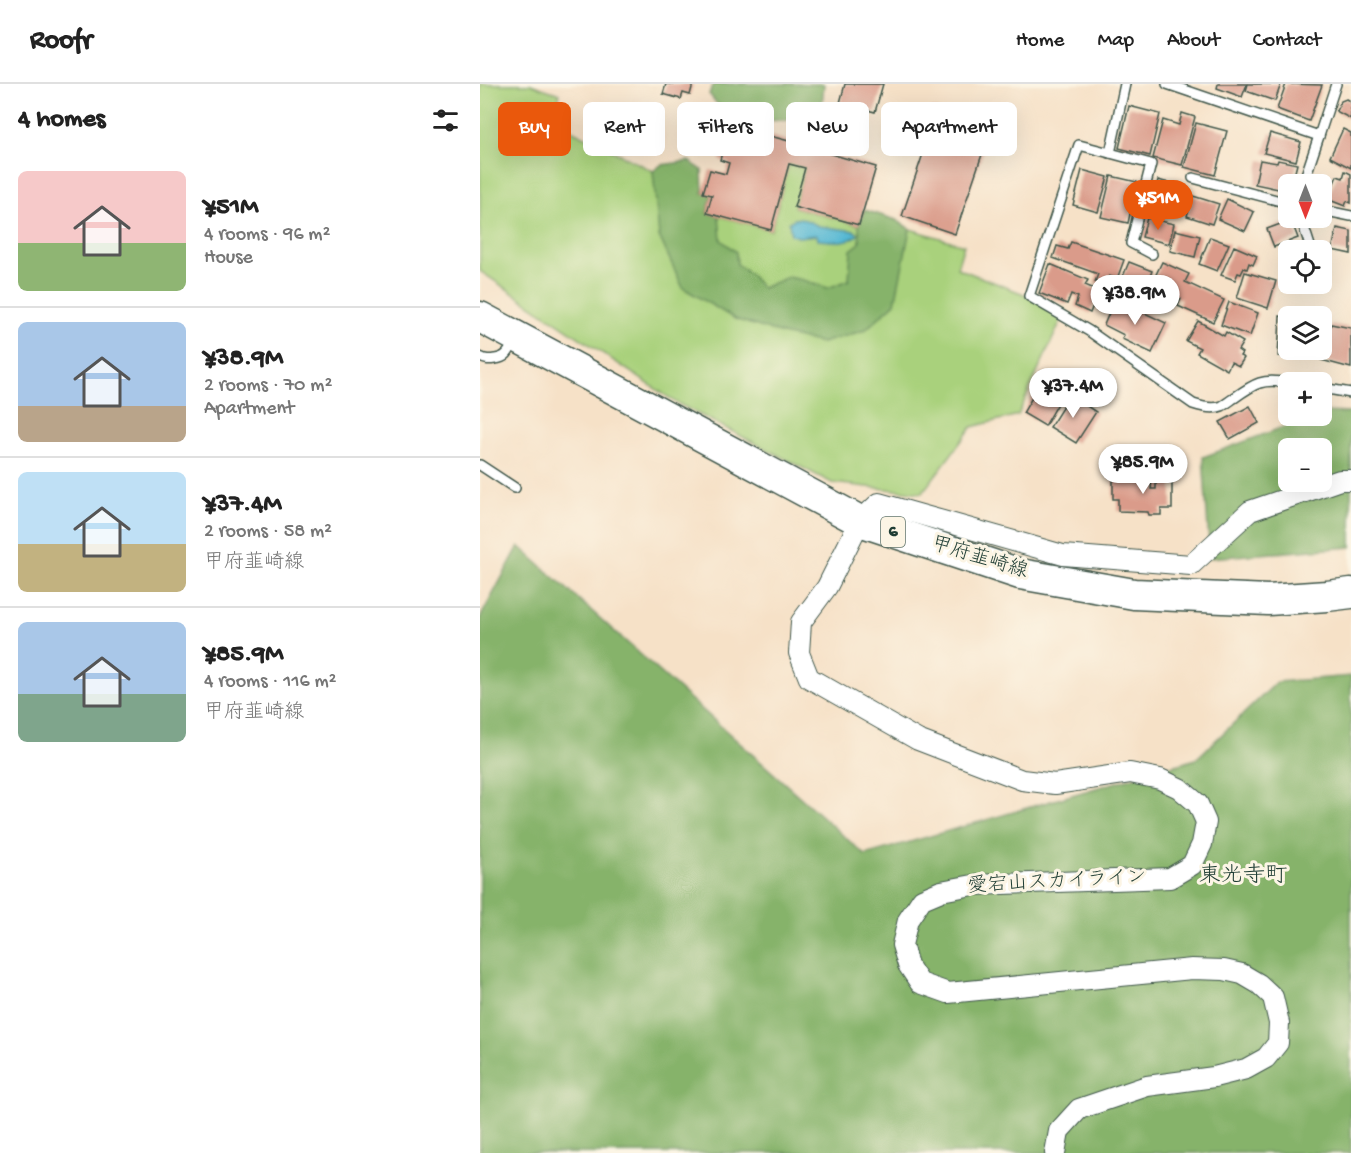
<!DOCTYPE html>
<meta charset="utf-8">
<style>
:root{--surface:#fff;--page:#f6f6f6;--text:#222;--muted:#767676;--line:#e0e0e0;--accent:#ea580c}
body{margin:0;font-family:"Gochi Hand","Klee One",sans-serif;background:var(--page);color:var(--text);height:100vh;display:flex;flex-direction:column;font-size:22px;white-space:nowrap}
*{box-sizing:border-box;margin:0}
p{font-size:20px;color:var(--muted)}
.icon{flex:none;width:33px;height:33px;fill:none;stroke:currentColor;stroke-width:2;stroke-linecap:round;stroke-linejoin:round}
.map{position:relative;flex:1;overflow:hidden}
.sheet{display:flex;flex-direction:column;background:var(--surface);width:480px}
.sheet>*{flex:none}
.banner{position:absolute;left:18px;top:18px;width:570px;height:54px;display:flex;gap:12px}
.needle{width:39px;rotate:180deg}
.fabs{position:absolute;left:798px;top:90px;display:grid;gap:12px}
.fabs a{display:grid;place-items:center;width:54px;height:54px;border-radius:9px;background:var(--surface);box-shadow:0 6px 24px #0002;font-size:30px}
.price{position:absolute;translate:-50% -51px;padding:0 14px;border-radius:21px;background:#fff;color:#222;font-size:20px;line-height:39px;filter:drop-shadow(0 2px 3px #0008)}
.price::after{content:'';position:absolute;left:50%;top:36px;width:18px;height:14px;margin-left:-9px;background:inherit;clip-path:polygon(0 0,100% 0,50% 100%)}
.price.selected{background:var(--accent);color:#fff}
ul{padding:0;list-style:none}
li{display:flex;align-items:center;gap:18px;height:150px;padding:0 18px}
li+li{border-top:2px solid var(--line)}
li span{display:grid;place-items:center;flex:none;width:168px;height:120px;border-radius:9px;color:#555}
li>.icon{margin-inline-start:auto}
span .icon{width:72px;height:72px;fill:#fffc;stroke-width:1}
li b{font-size:26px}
h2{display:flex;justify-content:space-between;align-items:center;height:72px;padding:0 18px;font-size:26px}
.chip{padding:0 21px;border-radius:9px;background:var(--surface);box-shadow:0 6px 24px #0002;font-size:21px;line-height:54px}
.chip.selected{background:var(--accent);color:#fff}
header{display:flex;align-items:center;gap:36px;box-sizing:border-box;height:84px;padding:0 30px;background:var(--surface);border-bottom:2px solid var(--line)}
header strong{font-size:28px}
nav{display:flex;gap:33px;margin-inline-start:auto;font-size:21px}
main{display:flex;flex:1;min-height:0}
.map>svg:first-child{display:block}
.green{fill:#a9d17b;stroke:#648758;stroke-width:1.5}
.forest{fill:#86b36b;stroke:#527850;stroke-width:1.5;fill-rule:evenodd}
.water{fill:#54b8d3;stroke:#3a7a84;stroke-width:1.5}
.building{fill:#da9b8a}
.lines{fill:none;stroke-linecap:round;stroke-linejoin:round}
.lane-casing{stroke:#3f564a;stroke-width:12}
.street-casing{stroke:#3f564a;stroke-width:22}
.primary-casing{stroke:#3f564a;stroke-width:33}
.lane{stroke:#fff;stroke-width:9}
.street{stroke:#fff;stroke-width:20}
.primary{stroke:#fff;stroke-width:30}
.labels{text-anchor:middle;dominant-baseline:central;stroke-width:6;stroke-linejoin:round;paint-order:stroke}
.shield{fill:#fcf5e5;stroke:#617469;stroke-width:1.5}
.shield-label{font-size:18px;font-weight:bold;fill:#1f3d34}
.street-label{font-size:20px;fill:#1f3d34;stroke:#fcf5e5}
.quarter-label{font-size:22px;fill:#1f3d34;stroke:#fcf5e5}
</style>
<header>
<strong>Roofr</strong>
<nav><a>Home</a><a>Map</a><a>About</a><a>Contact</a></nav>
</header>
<main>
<section class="sheet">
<h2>4 homes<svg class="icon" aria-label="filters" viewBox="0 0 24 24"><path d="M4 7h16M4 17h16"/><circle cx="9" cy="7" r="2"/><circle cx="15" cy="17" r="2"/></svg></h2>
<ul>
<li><span style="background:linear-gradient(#f6c9c9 60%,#8fb573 0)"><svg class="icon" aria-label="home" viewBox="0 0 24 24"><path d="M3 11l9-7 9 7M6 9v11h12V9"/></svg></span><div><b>¥51M</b><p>4 rooms · 96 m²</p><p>House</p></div></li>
<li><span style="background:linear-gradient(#a9c7e8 70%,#b9a48a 0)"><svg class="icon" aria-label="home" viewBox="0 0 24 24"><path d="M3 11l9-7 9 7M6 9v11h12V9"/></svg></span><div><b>¥38.9M</b><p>2 rooms · 70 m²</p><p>Apartment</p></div></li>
<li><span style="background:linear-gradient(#bfe0f5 60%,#c2b280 0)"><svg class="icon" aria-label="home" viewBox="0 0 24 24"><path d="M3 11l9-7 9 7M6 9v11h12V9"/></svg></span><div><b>¥37.4M</b><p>2 rooms · 58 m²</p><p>甲府韮崎線</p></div></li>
<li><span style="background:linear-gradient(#a9c7e8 60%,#7fa58c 0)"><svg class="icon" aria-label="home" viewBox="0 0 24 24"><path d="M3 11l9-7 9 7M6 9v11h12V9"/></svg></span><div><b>¥85.9M</b><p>4 rooms · 116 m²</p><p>甲府韮崎線</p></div></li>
</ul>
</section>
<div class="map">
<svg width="871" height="1069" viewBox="0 0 871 1069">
<rect width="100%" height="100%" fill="#fcf5e5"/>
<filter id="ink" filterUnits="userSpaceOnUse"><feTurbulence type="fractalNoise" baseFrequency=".0167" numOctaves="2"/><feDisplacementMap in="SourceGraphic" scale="12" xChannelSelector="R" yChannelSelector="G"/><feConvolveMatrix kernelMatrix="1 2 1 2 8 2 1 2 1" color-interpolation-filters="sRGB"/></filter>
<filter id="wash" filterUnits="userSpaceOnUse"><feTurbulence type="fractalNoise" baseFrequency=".008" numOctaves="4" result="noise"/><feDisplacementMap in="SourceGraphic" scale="24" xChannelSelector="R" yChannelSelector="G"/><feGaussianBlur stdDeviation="1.35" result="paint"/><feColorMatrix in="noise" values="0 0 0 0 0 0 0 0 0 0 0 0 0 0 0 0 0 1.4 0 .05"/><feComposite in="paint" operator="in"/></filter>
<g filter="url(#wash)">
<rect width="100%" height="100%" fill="#f6e1c7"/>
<path class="green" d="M0,0H50L80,10L73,37L173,87L223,109L232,111L228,129L291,146L309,80L325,84L314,123L379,141L384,126L416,136L430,145L484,161L477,184L549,212L583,232L538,331L492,343L442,409L352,399L197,319L0,187Z"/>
<g class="forest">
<path d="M234,0H344L342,21L314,36L268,37L242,26L229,10Z"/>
<path d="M209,77L222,86L223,109L232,111L227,129L239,132L241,156L256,168L257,180L271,191L282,204L308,193L323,196L348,204L369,196L371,166L380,159L379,141L384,126L416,136L430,145L415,219L385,246L342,259L302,250L255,235L203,204L179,152L173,87L181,81Z"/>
<path d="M842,328L871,329V463L730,474L723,373L833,332H842ZM808,364H842V398H808Z"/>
<path d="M39,462L385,771L716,675L797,598L871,592V1069H0V534Z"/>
</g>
<path class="water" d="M321,134L339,142L375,147L378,151C366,160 352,157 338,156L337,151L319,153L311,151L309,138L315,135Z"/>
<g id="blocks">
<g class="building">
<path d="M186,0H213L210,11L203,9L201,15L183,10Z"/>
<path d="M365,0H403L395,28L360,19Z"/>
<path d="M738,0H767L762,13L737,4Z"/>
<path d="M768,0H801L795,17L766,7Z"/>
<path d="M806,0L842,1L829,37L797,25Z"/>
<path d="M866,15L871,18V35L856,27L861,17Z"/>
<path d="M649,22L680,30L670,72L639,64Z"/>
<path d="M452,24L511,44L475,150L422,132L447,58L441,56Z"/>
<path d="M702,29L715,33L702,81L673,74L683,36L699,41Z"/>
<path d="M716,39L747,47L735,91L704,83Z"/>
<path d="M249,41L309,57L312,47L334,52L330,64L396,83L379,141L314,123L325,84L309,80L291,146L227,129L232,111L223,109L230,86L246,90L249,79L240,76Z"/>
<path d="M863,45L871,49V84L850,73Z"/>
<path d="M790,49L821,58L816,77L784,69Z"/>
<path d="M780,76L797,79L798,76L817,80L812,100H808V107L775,100Z"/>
<path d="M602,86L628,93L618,128L593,121Z"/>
<path d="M865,87L871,90V119L867,117L865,122L847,115L857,92L863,94Z"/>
<path d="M631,92L657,98L648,139L621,133Z"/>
<path d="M678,96L704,103L698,126L672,119Z"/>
<path d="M713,112L739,120L732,140L707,132Z"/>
<path d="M747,115L774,128L765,147L738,135Z"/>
<path d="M667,134L694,140L689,160L662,153Z"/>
<path d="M811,136L818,154L794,163L787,145Z"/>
<path d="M857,144L871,147V170L852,166Z"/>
<path d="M695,146L720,152L715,173L690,167Z"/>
<path d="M730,153L749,160L737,187L719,180Z"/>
<path d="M591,158L644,176L637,195L629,192L625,202L615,198L618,190L573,174L577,162L588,165Z"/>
<path d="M754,162L777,172L773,181L769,179L767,185L764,184L761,190L758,189L755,196L741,191Z"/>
<path d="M649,178L672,187L665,206L641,197Z"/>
<path d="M682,178L709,190L705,198L744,216L733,238L698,222L701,215L671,201Z"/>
<path d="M570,180L608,196L605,201L619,207L610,229L595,222L598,213L591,210L587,220L559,209Z"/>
<path d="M765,188L796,197L788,224L757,214Z"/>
<path d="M635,215L686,239L672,269L642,255L644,251L624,241Z"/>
<path d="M749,218L778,229L770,252L741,241Z"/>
<path d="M800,232L808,233V266H828L827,274L798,272Z"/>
<path d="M718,237L744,252L746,248L763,258L758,266L762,269L760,272L764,274L759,282L751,278L747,286L717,269L720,264L706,257Z"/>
<path d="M851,240L871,244V284L841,276Z"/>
<path d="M561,298L583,311L565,342L543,329Z"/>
<path d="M590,311L616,328L596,359L570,343Z"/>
<path d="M770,322L779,339L750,355L740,338Z"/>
<path d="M633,395H672L671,405H676V395L692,396V425H681V431H669L668,428L638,427V415H633Z"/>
</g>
</g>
</g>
<g filter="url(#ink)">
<use href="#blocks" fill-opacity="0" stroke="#3f564a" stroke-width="1.5"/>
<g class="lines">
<defs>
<g id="lane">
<path d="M645,0L630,69L599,61L549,212L609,247L713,320C722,323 733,326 742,322C746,320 751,316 754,314C775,299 783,294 808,299"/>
<path d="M687,0L839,52L856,0"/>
<path d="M630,69L671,80L651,159L672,170"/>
<path d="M713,94L808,119"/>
<path d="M823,100L839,52"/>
<path d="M842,126L871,132"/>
<path d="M821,134L831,165"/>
<path d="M0,273C6,276 9,276 15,275C28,274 30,265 35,255"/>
<path d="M842,304L871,309"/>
<path d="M0,381L35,404"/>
</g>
<path id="street" d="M575,1069L579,1047L599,1025L667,1002L734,993L766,985L786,974L798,959L799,939L793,913L779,900L762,890L744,886L712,885L468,909L440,899L428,881L422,861L428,836L442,815L461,807L493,801L690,794L712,781L722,760L726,738L718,720L699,704L680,695L650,689L575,700L542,696L438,656L329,594L319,569L321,538L347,503L380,437L399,419L583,471L711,481L770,427L860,396H871"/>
<path id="primary" d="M0,233L380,437L540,490L654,510L788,516L847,512L871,509"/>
</defs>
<use href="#lane" class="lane-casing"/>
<use href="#street" class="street-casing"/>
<use href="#primary" class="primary-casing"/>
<use href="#lane" class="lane"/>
<use href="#street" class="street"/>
<use href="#primary" class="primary"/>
</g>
</g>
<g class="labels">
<rect class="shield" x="401" y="433" width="24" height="30" rx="4.5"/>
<g class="shield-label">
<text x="413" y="448">6</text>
</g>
<g class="street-label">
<text transform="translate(499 475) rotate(17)">甲府韮崎線</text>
<text transform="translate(577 799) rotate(-3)">愛宕山スカイライン</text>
</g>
<g class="quarter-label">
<text x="763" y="793">東光寺町</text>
</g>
</g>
</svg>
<div class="fabs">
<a><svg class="needle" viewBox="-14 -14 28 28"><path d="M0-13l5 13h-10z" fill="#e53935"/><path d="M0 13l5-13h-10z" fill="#767676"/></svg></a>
<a><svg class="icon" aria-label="locate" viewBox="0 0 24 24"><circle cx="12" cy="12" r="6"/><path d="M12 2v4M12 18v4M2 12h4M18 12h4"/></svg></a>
<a><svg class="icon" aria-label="layers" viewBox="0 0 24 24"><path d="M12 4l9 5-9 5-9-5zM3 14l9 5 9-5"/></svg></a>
<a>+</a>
<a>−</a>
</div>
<b class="price selected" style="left:678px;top:147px">¥51M</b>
<b class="price" style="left:655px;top:242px">¥38.9M</b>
<b class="price" style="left:593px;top:335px">¥37.4M</b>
<b class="price" style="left:663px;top:411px">¥85.9M</b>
<div class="banner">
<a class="chip selected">Buy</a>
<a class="chip">Rent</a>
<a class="chip">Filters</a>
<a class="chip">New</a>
<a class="chip">Apartment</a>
</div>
</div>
</main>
